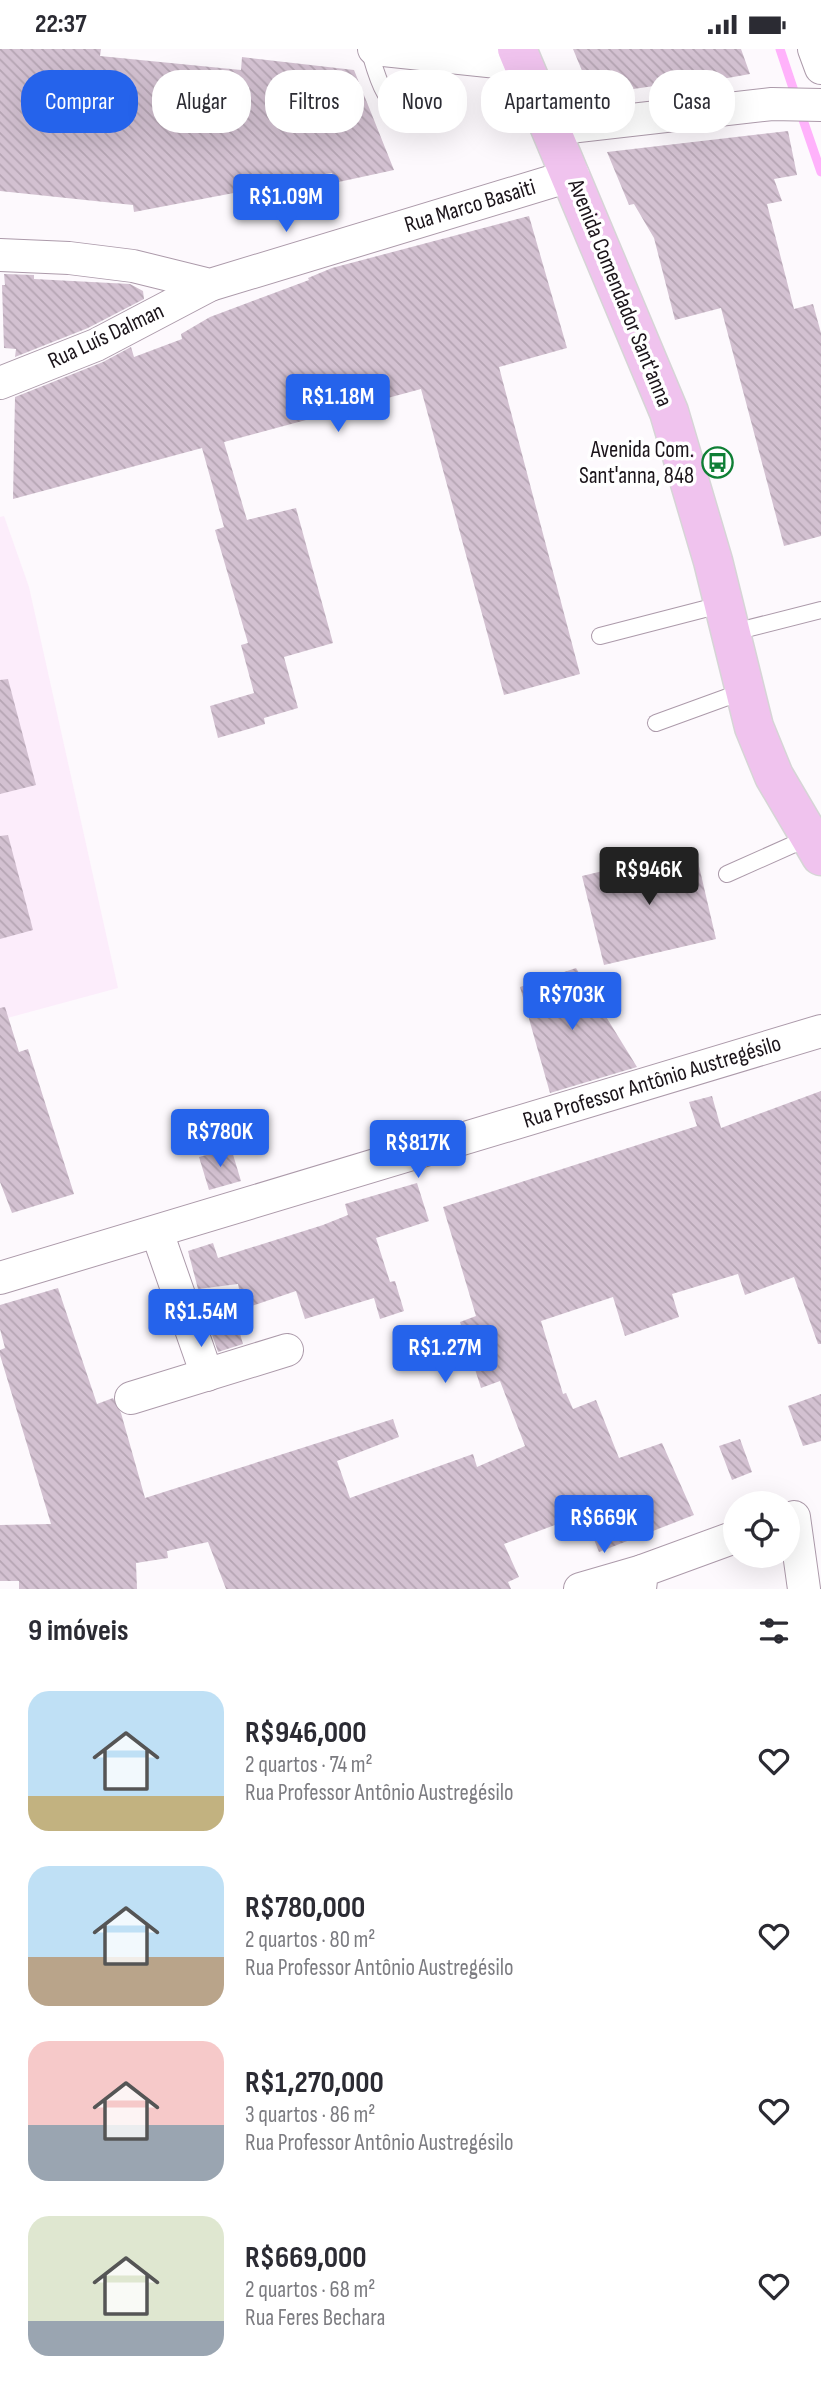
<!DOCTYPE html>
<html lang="pt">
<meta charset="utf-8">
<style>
:root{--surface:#fff;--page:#f7f7f7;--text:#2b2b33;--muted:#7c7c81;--accent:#2563eb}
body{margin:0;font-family:"Sofia Sans Condensed",sans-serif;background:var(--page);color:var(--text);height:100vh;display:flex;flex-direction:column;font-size:26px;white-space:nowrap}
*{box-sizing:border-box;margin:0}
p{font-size:23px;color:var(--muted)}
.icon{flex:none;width:38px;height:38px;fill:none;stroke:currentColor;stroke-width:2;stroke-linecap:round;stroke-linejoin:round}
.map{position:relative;height:1540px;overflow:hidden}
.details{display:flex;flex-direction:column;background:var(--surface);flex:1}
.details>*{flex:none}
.banner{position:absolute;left:21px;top:21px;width:780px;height:63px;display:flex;gap:14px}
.controls{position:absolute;left:723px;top:1442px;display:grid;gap:14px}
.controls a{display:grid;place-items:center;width:77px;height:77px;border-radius:50%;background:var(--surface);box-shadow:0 7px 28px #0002;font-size:35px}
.price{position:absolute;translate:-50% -60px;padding:0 16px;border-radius:7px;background:var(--accent);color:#fff;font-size:23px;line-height:46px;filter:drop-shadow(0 2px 4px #0008)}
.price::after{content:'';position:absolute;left:50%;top:42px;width:21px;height:16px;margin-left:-10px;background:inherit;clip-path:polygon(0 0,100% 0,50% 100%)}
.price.selected{background:#222;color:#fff}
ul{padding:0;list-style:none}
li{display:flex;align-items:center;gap:21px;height:175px;padding:0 28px}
li span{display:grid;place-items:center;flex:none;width:196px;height:140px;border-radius:21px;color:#555}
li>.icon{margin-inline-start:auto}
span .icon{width:84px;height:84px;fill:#fffc;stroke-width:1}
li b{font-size:30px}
h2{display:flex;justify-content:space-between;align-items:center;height:84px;padding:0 28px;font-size:30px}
.chip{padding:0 24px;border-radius:28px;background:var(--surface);box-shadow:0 7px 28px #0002;font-size:24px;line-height:63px}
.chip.selected{background:var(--accent);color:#fff}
.status{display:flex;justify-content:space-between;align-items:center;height:49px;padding:0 35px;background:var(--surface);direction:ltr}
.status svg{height:19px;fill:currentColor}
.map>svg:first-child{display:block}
.built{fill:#fcedfb}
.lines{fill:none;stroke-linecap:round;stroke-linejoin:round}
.stream{stroke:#ffb2fb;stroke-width:9}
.building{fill:url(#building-back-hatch)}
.service-casing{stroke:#ac9aaa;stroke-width:18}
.minor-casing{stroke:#ac9aaa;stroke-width:34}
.primary-casing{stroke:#d6d5d6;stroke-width:41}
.service{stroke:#fff;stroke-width:16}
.minor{stroke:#fff;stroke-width:32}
.primary{stroke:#f0c3ee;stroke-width:38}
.labels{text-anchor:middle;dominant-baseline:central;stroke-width:7;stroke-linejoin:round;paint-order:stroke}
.street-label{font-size:23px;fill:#1b141a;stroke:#fff}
.poi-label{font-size:23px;fill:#1b141a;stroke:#fff;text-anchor:end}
</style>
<div class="status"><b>22:37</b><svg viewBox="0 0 49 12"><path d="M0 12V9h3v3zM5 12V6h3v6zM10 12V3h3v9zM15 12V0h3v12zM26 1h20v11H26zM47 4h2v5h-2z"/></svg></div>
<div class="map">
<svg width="821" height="1540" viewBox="0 0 821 1540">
<defs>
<pattern id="building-back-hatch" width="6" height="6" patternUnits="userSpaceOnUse" patternTransform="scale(1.75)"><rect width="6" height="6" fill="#d3c1d1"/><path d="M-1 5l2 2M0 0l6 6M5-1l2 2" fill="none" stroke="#b5a5b3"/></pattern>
</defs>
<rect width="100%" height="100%" fill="#fdf9fd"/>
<path class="built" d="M4,467L29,538L118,939L0,971V468Z"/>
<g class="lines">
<g class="stream">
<path d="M780,0L796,48"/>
<path d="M800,62L821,123"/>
</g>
</g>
<g class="building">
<path d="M0,0H101L100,7L241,21L242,8L354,21L394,121L334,134L332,124L285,131L286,134L134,163L133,156L0,142Z"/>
<path d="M573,0H741L750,25L655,42L654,37L592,46Z"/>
<path d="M788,82L797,126L774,130L782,152L767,155L794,260L813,255L821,284V487L784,497L721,259L675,271L654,189L634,155L629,156L607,103Z"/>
<path d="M529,167L567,299L499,318L580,625L504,646L421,340L224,393L247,471L296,459L333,594L284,608L298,659L264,669L265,675L218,689L210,657L254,644L241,596L248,594L215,481L224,478L202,399L13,450L15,348L103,313L131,298L134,308L182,290L181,285L210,268L309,231L308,229L332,219Z"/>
<path d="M4,225L34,226V230L130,235L143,242L144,250L88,279L15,308L16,300L4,299L2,236H5Z"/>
<path d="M8,630L36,736L0,745V631Z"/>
<path d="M8,786L33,881L0,890V787Z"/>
<path d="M695,800L716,890L604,916L582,827Z"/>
<path d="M576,919L637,1018L550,1044L520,938Z"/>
<path d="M5,958L19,1003L28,1000L74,1145L12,1164L0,1133V959Z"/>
<path d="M821,1042V1295H818L794,1228L745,1246L738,1225L672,1245L679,1268L625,1287L613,1248L541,1272L563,1345L566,1344L573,1360L596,1351L619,1409L662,1394L694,1466L599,1503L585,1468L580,1471L579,1467L504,1495L519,1528L508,1533L511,1540H226L208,1493L167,1502L168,1509L136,1514L137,1540H19V1532H0V1476L51,1475L0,1306V1301L5,1299L0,1280V1256L58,1239L97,1355L113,1349L121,1364L145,1449L393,1370L399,1388L337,1412L350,1449L473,1405L477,1418L525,1397L500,1332L481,1339L460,1273L476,1267L443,1158L697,1077L689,1053L712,1047L721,1079Z"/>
<path d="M231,1099L241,1132L209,1141L199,1108Z"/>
<path d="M417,1134L429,1172L376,1189L390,1233L395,1232L404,1262L380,1270L374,1249L305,1270L296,1242L243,1260L238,1235L198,1240L188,1202L213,1194L218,1209L323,1176L348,1166L345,1155Z"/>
<path d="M232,1257L243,1295L218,1303L205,1265Z"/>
<path d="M821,1345V1392L803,1397L788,1357Z"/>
<path d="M740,1390L752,1423L732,1431L719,1397Z"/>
</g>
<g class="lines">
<defs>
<g id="service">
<path d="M369,0C376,23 384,63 414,64C424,64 437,61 447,59"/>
<path d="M730,584L821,561"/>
<path d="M600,587L724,555"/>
<path d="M656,674L744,642"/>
<path d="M727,825L810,788"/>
</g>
<g id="minor">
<path d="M374,0L524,16"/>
<path d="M814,0L821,19"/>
<path d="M552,80L772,55L821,56"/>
<path d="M0,206L69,209L133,217L210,236L573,126"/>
<path d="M0,334L96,296L210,236"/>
<path d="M157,1183L207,1326"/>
<path d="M0,1229L821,982"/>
<path d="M131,1349L287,1301"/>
<path d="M794,1468L804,1540"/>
<path d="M580,1540L642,1522"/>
<path d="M640,1540L642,1522L735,1488"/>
</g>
<path id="primary" d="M517,0L669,363L713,512L754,678L774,727L821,807"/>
</defs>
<use href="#service" class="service-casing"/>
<use href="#minor" class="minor-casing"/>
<use href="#primary" class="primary-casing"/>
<use href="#service" class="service"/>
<use href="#minor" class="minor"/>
<use href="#primary" class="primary"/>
</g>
<defs>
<symbol id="bus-ring" viewBox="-11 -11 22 22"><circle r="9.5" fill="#fff" stroke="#0f7f35" stroke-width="1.5"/><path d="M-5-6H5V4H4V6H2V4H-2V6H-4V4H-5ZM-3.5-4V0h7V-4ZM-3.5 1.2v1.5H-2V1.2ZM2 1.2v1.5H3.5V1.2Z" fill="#0f7f35"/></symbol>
</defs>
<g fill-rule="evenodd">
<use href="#bus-ring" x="700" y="396" width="35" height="35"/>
</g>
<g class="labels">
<g class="street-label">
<text transform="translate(470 157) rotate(-17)">Rua Marco Basaiti</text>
<text transform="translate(620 244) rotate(68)">Avenida Comendador Sant'anna</text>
<text transform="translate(106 287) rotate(-25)">Rua Luís Dalman</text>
<text transform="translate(652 1033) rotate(-17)">Rua Professor Antônio Austregésilo</text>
</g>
<g class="poi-label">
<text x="694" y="401">Avenida Com.<tspan x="694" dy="26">Sant'anna, 848</tspan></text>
</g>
</g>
</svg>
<div class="controls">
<a><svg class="icon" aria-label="locate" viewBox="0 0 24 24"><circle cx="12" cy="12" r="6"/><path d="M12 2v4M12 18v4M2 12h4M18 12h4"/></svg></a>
</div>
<b class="price" style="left:286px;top:185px">R$1.09M</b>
<b class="price" style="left:338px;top:385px">R$1.18M</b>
<b class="price selected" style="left:649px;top:858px">R$946K</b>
<b class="price" style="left:572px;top:983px">R$703K</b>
<b class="price" style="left:220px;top:1120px">R$780K</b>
<b class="price" style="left:418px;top:1131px">R$817K</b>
<b class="price" style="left:201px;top:1300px">R$1.54M</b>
<b class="price" style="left:445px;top:1336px">R$1.27M</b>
<b class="price" style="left:604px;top:1506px">R$669K</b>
<div class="banner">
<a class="chip selected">Comprar</a>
<a class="chip">Alugar</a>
<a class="chip">Filtros</a>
<a class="chip">Novo</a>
<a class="chip">Apartamento</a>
<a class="chip">Casa</a>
</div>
</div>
<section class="details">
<h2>9 imóveis<svg class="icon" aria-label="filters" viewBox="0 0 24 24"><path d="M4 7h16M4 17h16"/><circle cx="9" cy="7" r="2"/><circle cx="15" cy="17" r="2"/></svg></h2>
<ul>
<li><span style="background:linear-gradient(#bfe0f5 75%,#c2b280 0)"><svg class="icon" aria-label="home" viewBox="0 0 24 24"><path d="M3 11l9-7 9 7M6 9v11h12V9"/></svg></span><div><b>R$946,000</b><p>2 quartos · 74 m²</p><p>Rua Professor Antônio Austregésilo</p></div><svg class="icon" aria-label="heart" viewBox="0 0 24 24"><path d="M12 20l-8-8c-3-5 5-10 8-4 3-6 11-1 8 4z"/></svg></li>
<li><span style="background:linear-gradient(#bfe0f5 65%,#b9a48a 0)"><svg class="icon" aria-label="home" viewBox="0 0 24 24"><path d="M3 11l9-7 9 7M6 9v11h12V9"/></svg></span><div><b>R$780,000</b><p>2 quartos · 80 m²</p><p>Rua Professor Antônio Austregésilo</p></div><svg class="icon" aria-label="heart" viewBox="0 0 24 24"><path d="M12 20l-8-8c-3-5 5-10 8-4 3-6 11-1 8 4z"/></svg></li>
<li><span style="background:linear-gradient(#f6c9c9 60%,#9aa5b1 0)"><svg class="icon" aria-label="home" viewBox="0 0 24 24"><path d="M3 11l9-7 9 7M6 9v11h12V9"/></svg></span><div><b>R$1,270,000</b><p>3 quartos · 86 m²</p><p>Rua Professor Antônio Austregésilo</p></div><svg class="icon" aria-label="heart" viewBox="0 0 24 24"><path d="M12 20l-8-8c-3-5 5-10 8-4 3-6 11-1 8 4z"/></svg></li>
<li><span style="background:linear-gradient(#dfe7d0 75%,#9aa5b1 0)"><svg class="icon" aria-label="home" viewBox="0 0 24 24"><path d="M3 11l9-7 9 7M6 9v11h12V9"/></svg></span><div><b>R$669,000</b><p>2 quartos · 68 m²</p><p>Rua Feres Bechara</p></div><svg class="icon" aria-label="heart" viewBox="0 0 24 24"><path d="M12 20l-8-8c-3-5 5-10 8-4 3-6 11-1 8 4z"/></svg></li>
</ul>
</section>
